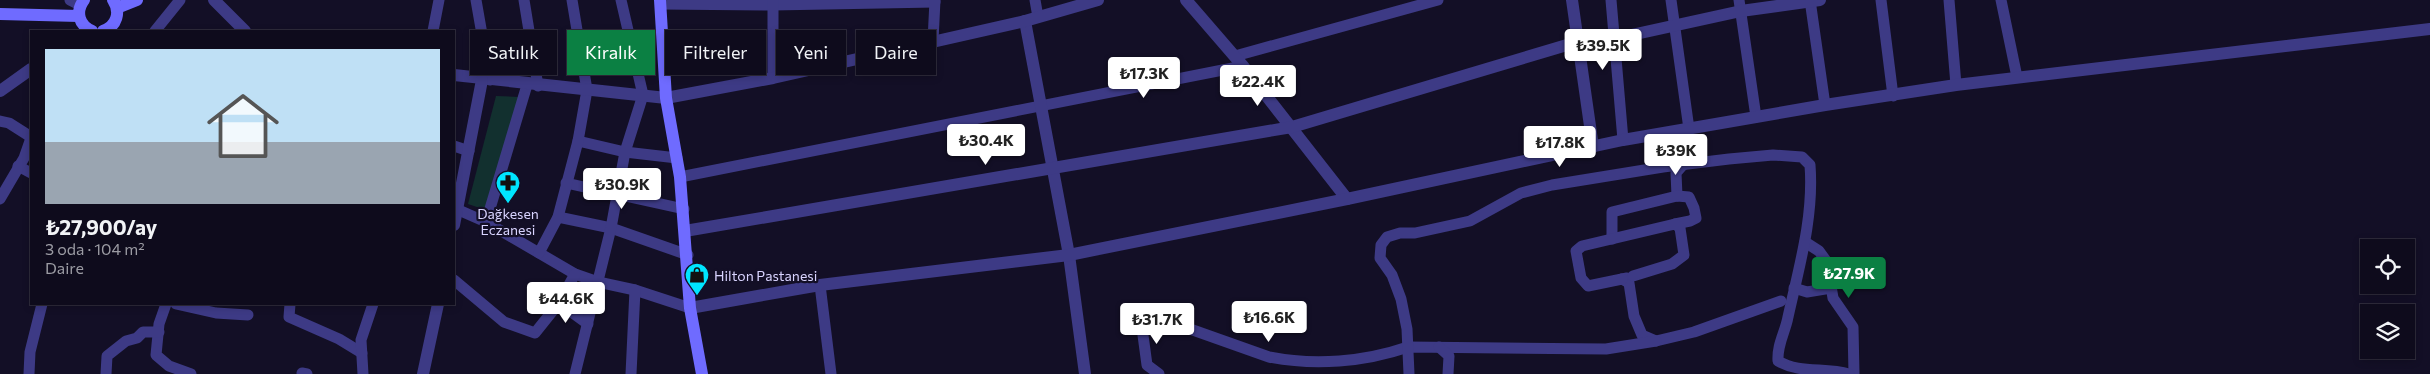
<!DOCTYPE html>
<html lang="tr">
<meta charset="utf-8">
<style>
:root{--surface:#0e0b1c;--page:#171425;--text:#f1f3f6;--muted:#9b9ba3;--line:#2e2b3b;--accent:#0b8043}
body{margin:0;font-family:Commissioner,sans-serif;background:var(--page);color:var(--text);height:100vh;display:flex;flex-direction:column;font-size:19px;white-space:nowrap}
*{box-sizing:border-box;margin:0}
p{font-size:16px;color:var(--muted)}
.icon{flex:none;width:28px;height:28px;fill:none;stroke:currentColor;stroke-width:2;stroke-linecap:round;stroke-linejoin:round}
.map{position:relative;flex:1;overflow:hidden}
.panel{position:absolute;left:30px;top:30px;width:425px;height:275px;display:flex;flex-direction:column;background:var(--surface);border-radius:0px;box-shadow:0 2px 8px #0003,0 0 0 1px var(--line)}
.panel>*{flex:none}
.hud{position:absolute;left:470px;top:30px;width:475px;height:45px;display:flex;gap:10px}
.tools{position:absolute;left:2360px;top:239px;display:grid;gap:10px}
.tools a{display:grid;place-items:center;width:55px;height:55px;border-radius:0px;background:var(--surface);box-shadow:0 2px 8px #0003,0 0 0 1px var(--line);font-size:25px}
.price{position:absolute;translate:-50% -42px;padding:0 11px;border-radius:5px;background:#fff;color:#222;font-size:16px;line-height:32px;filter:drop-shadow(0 1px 2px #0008)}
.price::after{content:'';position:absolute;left:50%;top:30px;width:15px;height:11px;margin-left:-8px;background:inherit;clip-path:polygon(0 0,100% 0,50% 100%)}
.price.on{background:var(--accent);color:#fff}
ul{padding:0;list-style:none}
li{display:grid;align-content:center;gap:10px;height:265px;padding:0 15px}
li span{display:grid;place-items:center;height:155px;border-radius:0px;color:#555}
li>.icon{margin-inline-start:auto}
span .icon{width:90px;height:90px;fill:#fffc;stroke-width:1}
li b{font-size:21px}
.chip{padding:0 18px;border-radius:0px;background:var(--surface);box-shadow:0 2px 8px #0003,0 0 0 1px var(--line);font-size:18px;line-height:45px}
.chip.on{background:var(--accent);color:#fff}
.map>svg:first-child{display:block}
.green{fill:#12302f}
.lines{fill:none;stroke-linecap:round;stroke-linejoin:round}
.minor{stroke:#3d3a85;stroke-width:11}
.tertiary{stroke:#3d3a85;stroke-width:12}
.secondary{stroke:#6f6bff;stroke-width:12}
.labels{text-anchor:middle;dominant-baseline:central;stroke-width:4.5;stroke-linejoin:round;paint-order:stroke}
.poi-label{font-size:14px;fill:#d9d4ff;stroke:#130f26}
</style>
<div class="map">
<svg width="2430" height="374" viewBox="0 0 2430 374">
<rect width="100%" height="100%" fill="#130f26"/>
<path class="green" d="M496,96L519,97L486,210L468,204Z"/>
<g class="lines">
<g class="minor">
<path d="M70,0L80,5"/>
<path d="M476,0L490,80"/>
<path d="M524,0L538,86"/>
<path d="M1035,0L1038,17"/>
<path d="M1611,0L1623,140"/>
<path d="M1671,0L1689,129"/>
<path d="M1739,0L1756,117"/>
<path d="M1810,0L1825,105"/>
<path d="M1881,0L1893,96"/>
<path d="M1949,0L1956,85"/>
<path d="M2001,0L2017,77"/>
<path d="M661,4L773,5L935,2"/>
<path d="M155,31L180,0"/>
<path d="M433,31L439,0"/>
<path d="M933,41L935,0"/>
<path d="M1235,56L1438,0"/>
<path d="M773,78V0"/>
<path d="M0,121L9,123L31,137"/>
<path d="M578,141L625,152L677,158"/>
<path d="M454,146L469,151"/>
<path d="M18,166L31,173"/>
<path d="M680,177L1243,66"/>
<path d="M566,183L684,209"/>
<path d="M1677,196L1676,173L1683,165"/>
<path d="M0,199L24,158L31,138"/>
<path d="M454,208L486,222L575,274L598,282L635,290L690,308"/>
<path d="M558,217L611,228L688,255"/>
<path d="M486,222L527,85"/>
<path d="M1612,239V212L1677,196L1689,197L1694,208L1696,218L1690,221L1675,224"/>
<path d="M1805,242L1819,251L1827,262L1833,298L1853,327L1854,374"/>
<path d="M539,253L558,217L578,141L587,90L572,0"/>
<path d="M1627,278L1622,279L1629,283L1634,316L1642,335L1656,341L1694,332L1781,301"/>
<path d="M1622,279L1588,286L1581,278L1576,251L1582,246L1675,224L1680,228L1684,255L1672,264L1633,276"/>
<path d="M454,280L504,322L535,333L559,303L575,274"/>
<path d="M820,285L831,374"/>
<path d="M1794,288L1807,292L1831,288"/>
<path d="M559,303L588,324"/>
<path d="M166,304L159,324L156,355L169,366L191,374"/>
<path d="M176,304L216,313L248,315"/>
<path d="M290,304L289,317L339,339L362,353"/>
<path d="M1140,313L1147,365L1159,374"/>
<path d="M1141,322L1159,318L1269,357C1315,366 1364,362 1408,347L1606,349L1656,341"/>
<path d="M1439,347L1449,356L1448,374"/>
<path d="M302,373L307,374"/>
<path d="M29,374L30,352L42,304"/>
<path d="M106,374L107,356L126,341L137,338L143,332H159"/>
<path d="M363,374L361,340L373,304"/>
<path d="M575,374L611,228L625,152L643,95L621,0"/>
<path d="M631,374L635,290"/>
<path d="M1409,374L1407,329L1401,299L1392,275L1380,258L1381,245L1387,237L1400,233H1415L1470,221L1521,193L1552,185L1663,167L1729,159L1773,155L1802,157L1810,165C1814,217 1799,267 1788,317C1785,333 1777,344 1778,361C1800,374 1824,367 1849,374"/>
</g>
<g class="tertiary">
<path d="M214,0L245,31"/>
<path d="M1186,0L1243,66L1347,199"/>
<path d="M1572,0L1593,147"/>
<path d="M1025,21L1069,255L1085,374"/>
<path d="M454,75L666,98L773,78L1025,21L1098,0"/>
<path d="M0,91L31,69"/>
<path d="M454,225L482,80"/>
<path d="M685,231L1292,127L1577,42L1613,39L1741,11L1820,0"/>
<path d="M690,308L820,285L1069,255L1347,199L1623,140L1825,105L1956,85L2430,29"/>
<path d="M423,374L438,304"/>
</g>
<g class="secondary">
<path d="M84,0C75,12 79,25 92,31"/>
<path d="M660,0L666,98L680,177L690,308L702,374"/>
<path d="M117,8L137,0"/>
<path d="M0,14L79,16"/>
<path d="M103,31C117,26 121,12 113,0"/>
</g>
</g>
<defs>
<symbol id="pharmacy-pin" viewBox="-11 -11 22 30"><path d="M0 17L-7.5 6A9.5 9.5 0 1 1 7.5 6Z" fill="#00e5ff" stroke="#130f26"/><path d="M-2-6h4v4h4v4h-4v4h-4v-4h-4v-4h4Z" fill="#111"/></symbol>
<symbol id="shop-pin" viewBox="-11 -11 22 30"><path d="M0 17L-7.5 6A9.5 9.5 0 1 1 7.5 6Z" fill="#00e5ff" stroke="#130f26"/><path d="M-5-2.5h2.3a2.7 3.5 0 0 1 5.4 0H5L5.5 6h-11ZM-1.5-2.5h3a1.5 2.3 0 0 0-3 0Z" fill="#111"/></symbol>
</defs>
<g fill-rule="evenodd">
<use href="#pharmacy-pin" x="494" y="169" width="28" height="38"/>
<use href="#shop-pin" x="683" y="261" width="28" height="38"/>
</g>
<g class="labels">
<g class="poi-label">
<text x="508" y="213">Dağkesen<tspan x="508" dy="16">Eczanesi</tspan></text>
<text x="714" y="275" text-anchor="start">Hilton Pastanesi</text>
</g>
</g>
</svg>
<div class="tools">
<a><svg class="icon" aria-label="locate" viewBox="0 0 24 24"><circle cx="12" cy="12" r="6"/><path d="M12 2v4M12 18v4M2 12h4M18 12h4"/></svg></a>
<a><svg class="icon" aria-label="layers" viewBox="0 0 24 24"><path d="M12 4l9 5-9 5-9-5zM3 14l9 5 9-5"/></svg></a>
</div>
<b class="price" style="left:1603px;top:71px">₺39.5K</b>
<b class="price" style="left:1144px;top:99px">₺17.3K</b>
<b class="price" style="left:1258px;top:107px">₺22.4K</b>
<b class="price" style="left:986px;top:166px">₺30.4K</b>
<b class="price" style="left:1560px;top:168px">₺17.8K</b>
<b class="price" style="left:1676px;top:176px">₺39K</b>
<b class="price" style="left:622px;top:210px">₺30.9K</b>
<b class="price on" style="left:1849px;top:299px">₺27.9K</b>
<b class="price" style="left:566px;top:324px">₺44.6K</b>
<b class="price" style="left:1269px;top:343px">₺16.6K</b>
<b class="price" style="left:1157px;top:345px">₺31.7K</b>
<div class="hud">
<a class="chip">Satılık</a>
<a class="chip on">Kiralık</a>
<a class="chip">Filtreler</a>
<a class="chip">Yeni</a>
<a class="chip">Daire</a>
</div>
<section class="panel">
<ul>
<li><span style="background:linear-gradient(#bfe0f5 60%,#9aa5b1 0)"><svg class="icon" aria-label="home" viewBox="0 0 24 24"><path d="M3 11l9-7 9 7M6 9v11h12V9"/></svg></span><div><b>₺27,900/ay</b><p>3 oda · 104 m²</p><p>Daire</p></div></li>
</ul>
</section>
</div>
